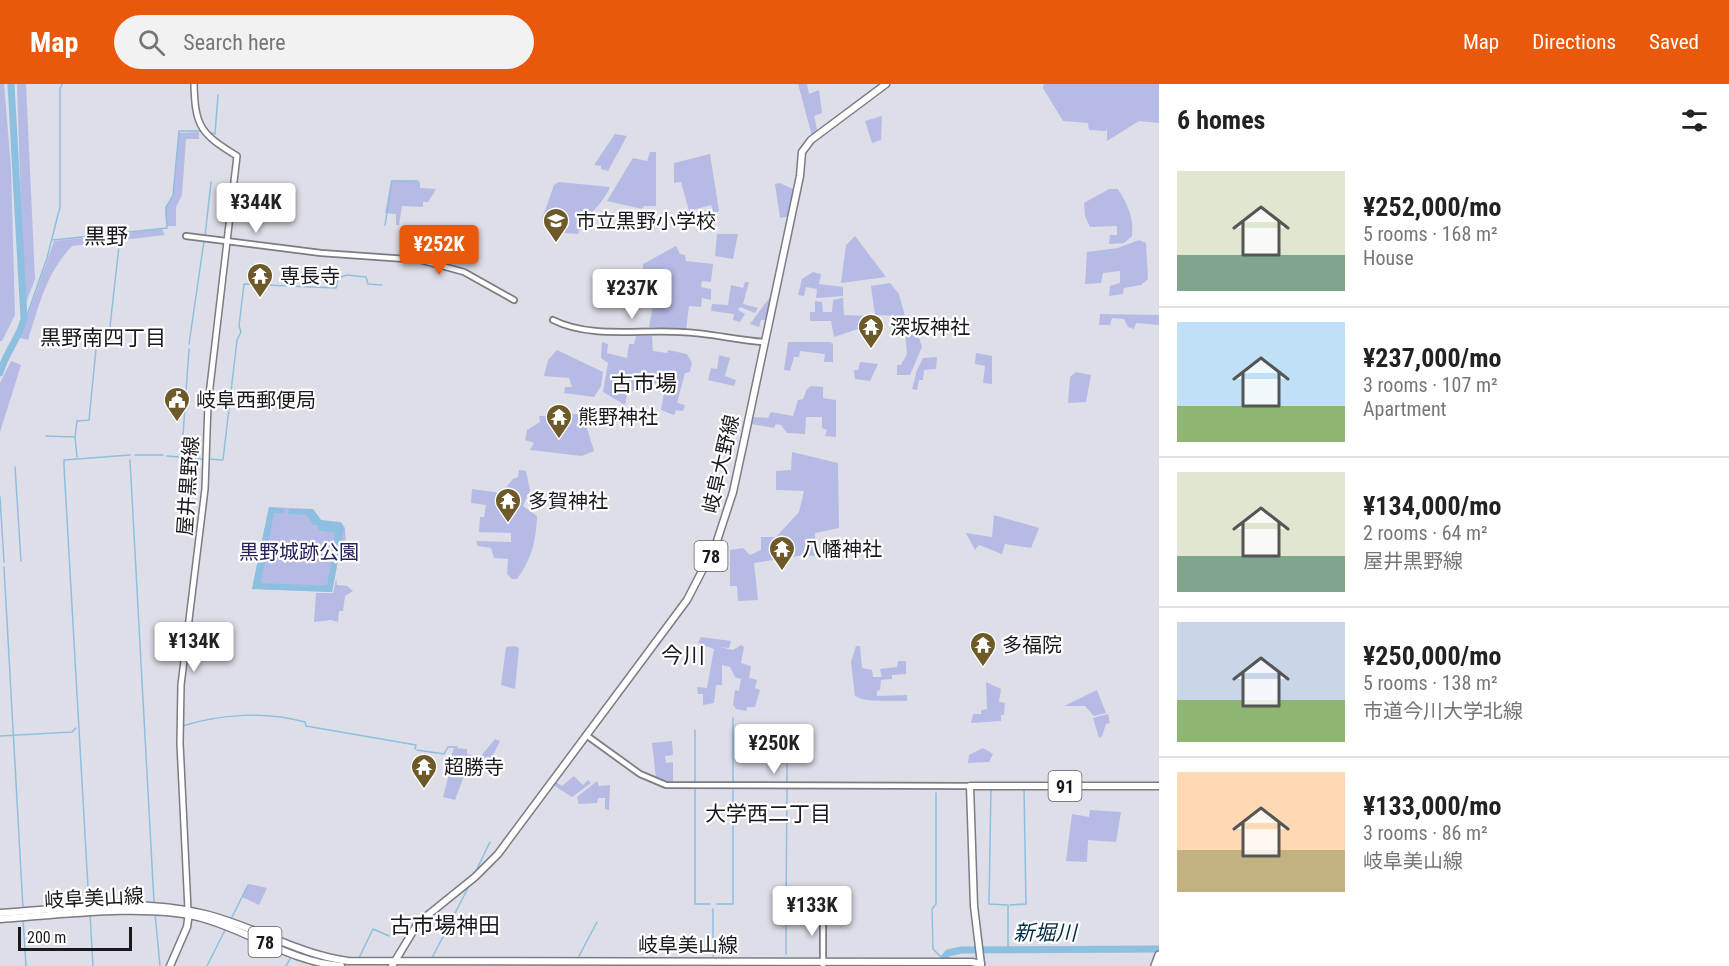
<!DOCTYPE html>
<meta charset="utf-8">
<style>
:root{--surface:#fff;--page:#f2f2f2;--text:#222;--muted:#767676;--line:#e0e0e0;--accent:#ea580c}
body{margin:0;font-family:"Roboto Condensed","Noto Sans JP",sans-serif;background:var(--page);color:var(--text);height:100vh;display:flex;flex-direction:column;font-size:22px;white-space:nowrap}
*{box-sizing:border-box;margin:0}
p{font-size:20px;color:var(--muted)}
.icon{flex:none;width:33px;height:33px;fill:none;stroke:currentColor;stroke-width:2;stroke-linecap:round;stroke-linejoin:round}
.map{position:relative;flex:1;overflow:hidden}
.details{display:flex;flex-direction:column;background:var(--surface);width:570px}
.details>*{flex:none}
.scale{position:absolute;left:18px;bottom:15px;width:114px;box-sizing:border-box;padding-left:6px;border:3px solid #1a1a1e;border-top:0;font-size:16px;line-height:21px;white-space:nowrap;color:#1a1a1e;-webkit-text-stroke:4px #fff;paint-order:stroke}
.price{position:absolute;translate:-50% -51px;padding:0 14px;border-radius:6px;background:#fff;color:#222;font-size:20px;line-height:39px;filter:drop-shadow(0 2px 3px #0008)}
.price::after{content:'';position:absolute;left:50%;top:36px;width:18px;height:14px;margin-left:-9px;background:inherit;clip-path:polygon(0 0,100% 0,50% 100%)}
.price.on{background:var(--accent);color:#fff}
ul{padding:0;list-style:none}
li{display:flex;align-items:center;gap:18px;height:150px;padding:0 18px}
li+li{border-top:2px solid var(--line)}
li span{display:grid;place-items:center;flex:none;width:168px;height:120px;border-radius:0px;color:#555}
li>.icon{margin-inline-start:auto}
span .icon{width:72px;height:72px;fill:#fffc;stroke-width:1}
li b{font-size:26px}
h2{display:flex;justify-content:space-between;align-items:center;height:72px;padding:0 18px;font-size:26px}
header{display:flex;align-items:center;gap:36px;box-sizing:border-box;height:84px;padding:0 30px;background:var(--accent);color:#fff}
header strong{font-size:28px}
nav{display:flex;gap:33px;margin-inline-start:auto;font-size:21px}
.search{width:420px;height:54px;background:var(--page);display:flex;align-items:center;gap:15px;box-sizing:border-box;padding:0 21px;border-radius:33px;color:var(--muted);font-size:22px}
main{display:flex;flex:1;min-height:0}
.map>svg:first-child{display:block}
.green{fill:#b6bbe5}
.water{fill:#8dbfe1}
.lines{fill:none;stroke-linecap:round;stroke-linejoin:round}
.stream{stroke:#8dbfe1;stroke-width:1.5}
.river{stroke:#8dbfe1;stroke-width:7}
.tertiary-casing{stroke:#7b7c84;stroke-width:8}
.secondary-casing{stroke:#7b7c84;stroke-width:8}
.primary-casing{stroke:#7b7c84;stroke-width:9}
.motorway-casing{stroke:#7b7c84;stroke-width:10}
.tertiary{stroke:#fff;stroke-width:4.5}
.secondary{stroke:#fff;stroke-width:5}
.primary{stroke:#fff;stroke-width:6}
.motorway{stroke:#fff;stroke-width:7}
.labels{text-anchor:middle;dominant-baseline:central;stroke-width:4.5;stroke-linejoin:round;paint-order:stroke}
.shield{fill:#fff;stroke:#5f5f62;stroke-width:1.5}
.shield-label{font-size:18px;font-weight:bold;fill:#1a1a1e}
.poi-label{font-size:20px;fill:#1a1a1e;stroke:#fff;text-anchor:start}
.street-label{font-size:20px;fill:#1a1a1e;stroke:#fff}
.park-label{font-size:20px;fill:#26225d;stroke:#fff}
.neighbourhood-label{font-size:21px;fill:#1a1a1e;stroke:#fff}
.water-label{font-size:21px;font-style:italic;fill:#022d44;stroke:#fff}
.quarter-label{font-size:22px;fill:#1a1a1e;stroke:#fff}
</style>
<header>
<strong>Map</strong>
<div class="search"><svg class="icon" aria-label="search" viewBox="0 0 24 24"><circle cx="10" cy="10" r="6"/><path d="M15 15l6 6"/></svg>Search here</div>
<nav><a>Map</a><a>Directions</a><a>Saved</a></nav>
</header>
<main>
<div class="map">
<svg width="1159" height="882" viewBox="0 0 1159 882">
<rect width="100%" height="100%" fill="#dddee8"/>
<g class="green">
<path d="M0,0H4L11,84L15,231L2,257H0Z"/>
<path d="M17,0H26L35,195L24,224Z"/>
<path d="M798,0H807L809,10L819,6L822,29L814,32L818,50L812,52Z"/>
<path d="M1044,0H1159V39L1139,37L1107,57V45L1106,47L1089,46L1088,39L1063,37L1043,4Z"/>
<path d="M882,32L881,56L872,59L865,37Z"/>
<path d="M199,48V55H186L182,111L176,123V142H166L165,123L173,111L179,49Z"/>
<path d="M615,50L627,52L608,87L601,85V82L594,81Z"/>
<path d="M650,68H656V122H644L642,125L607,117L633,74L647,77Z"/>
<path d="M710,70L719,127L714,130L711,121L689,127L681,98L674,99V79Z"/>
<path d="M391,96L420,98V104L436,105L428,118H423V123L402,122L399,141H396V130L385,129Z"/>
<path d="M559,98L610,103C605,118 586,131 578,150L552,148L542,135L554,101Z"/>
<path d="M780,99L795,106L790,132L780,134L775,100Z"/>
<path d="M1109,105H1118C1128,121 1134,134 1132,152L1124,159L1109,160L1110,151H1117V142L1090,143L1085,132L1084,119Z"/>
<path d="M162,145L165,151L72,162C46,189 39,222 28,256L20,254L54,157Z"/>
<path d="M717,150H738L733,175L715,172Z"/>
<path d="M855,152L886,193L841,199L846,161Z"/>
<path d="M1139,156L1146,159L1148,195L1141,201L1124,204L1123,210L1109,212L1110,202L1120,199V187L1103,189L1101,199L1085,200L1087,168L1118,164Z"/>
<path d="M676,162L680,170L685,171L686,177L713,180L711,198L702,197L701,203L711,205V216L702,214L701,223L689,222L686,246L649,243L654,216L618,213L619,205H638L639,194H643V180Z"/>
<path d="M813,188L821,190L819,200L843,203V212L816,214L817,205L806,203L804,212L798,211L802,195Z"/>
<path d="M745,198H749L743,220L758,224L755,229L740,223L738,226L745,230L740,238L733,236L734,230L711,227L712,220L728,221L731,201L743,204Z"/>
<path d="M890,199L899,210L905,232L875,231L871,202Z"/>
<path d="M770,213L772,215L767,236H761L759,243L750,240Z"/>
<path d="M843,214L844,231L868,232L870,241L834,253L831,237H810V228H815V217L822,218L823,228H832L833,216Z"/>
<path d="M1100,230L1159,231V241L1136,239L1134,245L1128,243L1124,235L1112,234L1110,241H1099Z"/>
<path d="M905,248L918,250L922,263L910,291H897V281H901L907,270Z"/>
<path d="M636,252H652L653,267L667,269L668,266L687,270L692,279L690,288L685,289L677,319L685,321L683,327L676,326L674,331L661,326L665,303L654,299L651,307L635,304L632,308L628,306L625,321L603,308L608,279L601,274L602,258L608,260L607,269L627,274L629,260H634Z"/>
<path d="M788,258H830L833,260V278H824L825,270L800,267L799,273H794L790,287L784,286Z"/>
<path d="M557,266L603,288L601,302L594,313L564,309L565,303H572L569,294L544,292L548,276Z"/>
<path d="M976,269L992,272V300L983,299L985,282L975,280Z"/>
<path d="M719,271L730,274L725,292L736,296L734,302L708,296L711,284L717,285Z"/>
<path d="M937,273L936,285L924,286L923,296H919L917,306L912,305L917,286L923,274Z"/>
<path d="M11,277L21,281L0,348V299Z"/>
<path d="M860,278L878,280L870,297L855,295L854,286H858Z"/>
<path d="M1076,288L1091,291L1086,318L1068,319L1070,293Z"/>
<path d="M811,302L823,303V314L836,316V353L825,352L827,346L822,344V333H806L805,350L787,349L781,341L776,340L774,344L752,340L753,333L768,334L771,328L793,332L798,316L803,315L807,305Z"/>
<path d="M546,328L586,331V341L594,367L582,372L530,366L534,359L525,356L527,346L540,338L539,332H546Z"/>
<path d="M792,368L838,379L839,444L815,449L816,472L804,471L754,479L758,516L738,517L737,502H730V466L743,464L750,471L761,466V453H776L799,428L804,407L776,406V387L791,386Z"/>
<path d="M519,386L526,387L530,406L523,422L537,432C536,456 532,475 517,495H512L507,490L508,475L494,474L491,464L478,462L476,457L511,458V449L479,448L480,433H484L486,421L471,419L472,405L501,409L513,395L518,393Z"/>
<path d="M269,423L313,425L321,436L341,438L345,444L346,461H341L332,508L252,505Z"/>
<path d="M994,431L1039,444L1031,464L1005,460L1002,470L979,461L975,466L966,449L992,453Z"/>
<path d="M336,495L337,501L347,502L353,507L345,512L343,527H339L338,538L331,536L314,538L316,509H333Z"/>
<path d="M701,553L731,557L729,564L719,563L733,566L741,561L744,563L741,579L751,582L749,594L757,596L755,604L760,606L755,623H747L746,627L736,625L733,621L735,606L739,607L741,595L735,593L730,583L722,581V601H716L714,619L703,621V610H698L697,603L707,604L714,565L698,559Z"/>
<path d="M515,562L519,564L515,605L501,601L506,563Z"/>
<path d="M856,562H860L862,584L872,586L873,593H882L880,585L897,583L898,577H906V590L892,591V595L881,596L880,606L877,607V612L907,611V617C893,616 865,619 855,612L851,578Z"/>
<path d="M986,598L1001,605L999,618L1005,619L1004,631H1001V637L971,639L973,630H981V626L987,625Z"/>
<path d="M1097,606L1106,629L1094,632L1085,622H1064Z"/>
<path d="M1108,630L1110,639L1106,640L1102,652L1099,654L1093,634Z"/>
<path d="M777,642L785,644V680L776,678Z"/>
<path d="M495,655L500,657L488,681H468L455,716L443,713L449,690L445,688L454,664L467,665V670L480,673Z"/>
<path d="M672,657L673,671L665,672L666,679L673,678V699L656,694L652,659Z"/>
<path d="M983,664L993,670L989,678L968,679L969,671Z"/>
<path d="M574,692L583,701L588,696L591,699L572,713L553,701L556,698L562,702Z"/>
<path d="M597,697L599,702L610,701L609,726L605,725V714H598L597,719L579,720L577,713Z"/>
<path d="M1090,726L1121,728L1116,758L1088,756L1087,778L1066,777L1072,730L1089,733Z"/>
<path d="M249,800L267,804L259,821L242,813Z"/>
</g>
<path class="water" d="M269,423L284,425V429H274L261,499L328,502L335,449L318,446V441H313L307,431L288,430L289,425H313L321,436L341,439L344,444L332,508L252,505Z"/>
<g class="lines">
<g class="stream">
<path d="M208,48L215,50L218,11"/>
<path d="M385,141L392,97H418"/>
<path d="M205,152L211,98"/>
<path d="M53,156L167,144L166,124L173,111L179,47H203"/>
<path d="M24,240L47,174L60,123V5L62,0"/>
<path d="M109,251L119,162"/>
<path d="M189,260L204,157"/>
<path d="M183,351L189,265"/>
<path d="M46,352L75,353L77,373"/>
<path d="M75,353L77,337L89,336L97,255"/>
<path d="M135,371H163"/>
<path d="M167,372L203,375"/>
<path d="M208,375L223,376L237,256L241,248L239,242L244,200L336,204L338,194L347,191L366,193L368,200L382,201"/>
<path d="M130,376L154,818"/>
<path d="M15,383L21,477"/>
<path d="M0,413L4,478"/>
<path d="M4,483L23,824"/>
<path d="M321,502H328L329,492"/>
<path d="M182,642C221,630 266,627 305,638L306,642L416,661L415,665"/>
<path d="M787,644V698"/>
<path d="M695,646V698"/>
<path d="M0,652L72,648L76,644"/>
<path d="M417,666L444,670L448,663H457"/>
<path d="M733,698V634"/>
<path d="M991,703L989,820L1008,821V865"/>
<path d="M695,705V820H710"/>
<path d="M936,709V820L932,825L933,865L943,875"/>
<path d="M476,787L490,758"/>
<path d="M717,820H733V706"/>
<path d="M89,821L64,382V376L130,371"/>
<path d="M786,821L787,706"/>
<path d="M1010,821L1026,820L1024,705"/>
<path d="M713,825V872"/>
<path d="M786,825V870"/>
<path d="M90,829L93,882"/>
<path d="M155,829L160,882"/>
<path d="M23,835L26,882"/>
<path d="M231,835L248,801"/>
<path d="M578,874L597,838"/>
<path d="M358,876L373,845L389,852"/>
<path d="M431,876L470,800"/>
<path d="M207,882L226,844"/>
<path d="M286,882L290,875"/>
</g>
<g class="river">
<path d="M0,289C5,269 19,255 24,235L11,0"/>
<path d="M938,882L948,869L961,866L1159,865"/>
</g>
<defs>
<g id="tertiary">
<path d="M186,152L321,169L420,176L464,188L514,216"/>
<path d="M553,236C591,255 640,245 681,248C709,249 736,256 764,258"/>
<path d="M586,651L640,690L666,701L970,702"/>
<path d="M823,823V882"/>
</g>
<path id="secondary" d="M188,826L180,659L181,601L205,405L208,320L237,72C201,50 195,43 194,0"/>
<g id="primary">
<path d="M0,829C67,825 139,813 205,830C254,842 297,870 348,877L972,878L981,880"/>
<path d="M0,835C57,831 148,819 202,834C249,847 291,878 341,882"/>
<path d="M981,880L974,822L970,702H1159"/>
<path d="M170,882L187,843L189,829"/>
<path d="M392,882L418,839L475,793L498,770L687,516L716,460L733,408L744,357L800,92L802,68L811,56L886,0"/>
</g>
<path id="motorway" d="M1155,882L1159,871"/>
</defs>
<use href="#tertiary" class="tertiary-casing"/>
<use href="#secondary" class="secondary-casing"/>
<use href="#primary" class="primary-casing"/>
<use href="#motorway" class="motorway-casing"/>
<use href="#tertiary" class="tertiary"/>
<use href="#secondary" class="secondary"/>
<use href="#primary" class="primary"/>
<use href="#motorway" class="motorway"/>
</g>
<defs>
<symbol id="school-pin" viewBox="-11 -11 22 30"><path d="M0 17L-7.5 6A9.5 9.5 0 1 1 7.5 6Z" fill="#6e5a29" stroke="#fff"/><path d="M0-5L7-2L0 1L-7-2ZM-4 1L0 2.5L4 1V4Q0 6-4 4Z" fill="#fff"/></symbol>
<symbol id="temple-pin" viewBox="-11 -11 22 30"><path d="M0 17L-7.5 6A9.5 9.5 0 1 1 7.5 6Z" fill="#6e5a29" stroke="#fff"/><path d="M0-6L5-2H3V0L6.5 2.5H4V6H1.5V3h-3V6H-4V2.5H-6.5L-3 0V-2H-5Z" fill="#fff"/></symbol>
<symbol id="civic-pin" viewBox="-11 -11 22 30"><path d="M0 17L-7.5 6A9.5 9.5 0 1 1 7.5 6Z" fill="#6e5a29" stroke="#fff"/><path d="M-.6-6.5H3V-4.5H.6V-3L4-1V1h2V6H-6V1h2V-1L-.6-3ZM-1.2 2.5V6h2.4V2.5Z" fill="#fff"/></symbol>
</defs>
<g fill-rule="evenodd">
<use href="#school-pin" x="541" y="122" width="30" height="40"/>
<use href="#temple-pin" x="245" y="177" width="30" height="40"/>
<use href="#temple-pin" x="856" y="228" width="30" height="40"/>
<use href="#civic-pin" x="162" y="301" width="30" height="40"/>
<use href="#temple-pin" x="544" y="318" width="30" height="40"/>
<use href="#temple-pin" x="493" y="402" width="30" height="40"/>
<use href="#temple-pin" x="767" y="450" width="30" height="40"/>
<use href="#temple-pin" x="968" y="546" width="30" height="40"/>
<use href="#temple-pin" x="409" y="668" width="30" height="40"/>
</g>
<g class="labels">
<g class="shield">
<rect x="694.5" y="457" width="33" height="30" rx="4.5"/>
<rect x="1048.5" y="687" width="33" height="30" rx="4.5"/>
<rect x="248.5" y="843" width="33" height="30" rx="4.5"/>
</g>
<g class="shield-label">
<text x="711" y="472">78</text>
<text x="1065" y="702">91</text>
<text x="265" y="858">78</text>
</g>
<g class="poi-label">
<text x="576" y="137">市立黒野小学校</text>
<text x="280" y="192">専長寺</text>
<text x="890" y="243">深坂神社</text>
<text x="196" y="316">岐阜西郵便局</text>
<text x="578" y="333">熊野神社</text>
<text x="528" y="417">多賀神社</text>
<text x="802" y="465">八幡神社</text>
<text x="1002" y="561">多福院</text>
<text x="444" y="683">超勝寺</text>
</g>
<g class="street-label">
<text transform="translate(721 380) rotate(-77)">岐阜大野線</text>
<text transform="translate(188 402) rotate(-86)">屋井黒野線</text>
<text transform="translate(94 814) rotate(-3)">岐阜美山線</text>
<text x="688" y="861">岐阜美山線</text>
</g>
<g class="park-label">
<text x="299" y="468">黒野城跡公園</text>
</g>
<g class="neighbourhood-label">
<text x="103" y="254">黒野南四丁目</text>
<text x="768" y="730">大学西二丁目</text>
</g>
<g class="water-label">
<text x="1045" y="849">新堀川</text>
</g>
<g class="quarter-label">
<text x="106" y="152">黒野</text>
<text x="644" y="299">古市場</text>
<text x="683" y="571">今川</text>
<text x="445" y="841">古市場神田</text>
</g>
</g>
</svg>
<div class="scale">200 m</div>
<b class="price" style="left:256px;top:150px">¥344K</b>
<b class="price on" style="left:439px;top:192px">¥252K</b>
<b class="price" style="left:632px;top:236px">¥237K</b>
<b class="price" style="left:194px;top:589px">¥134K</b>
<b class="price" style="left:774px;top:691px">¥250K</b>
<b class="price" style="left:812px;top:853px">¥133K</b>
</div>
<section class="details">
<h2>6 homes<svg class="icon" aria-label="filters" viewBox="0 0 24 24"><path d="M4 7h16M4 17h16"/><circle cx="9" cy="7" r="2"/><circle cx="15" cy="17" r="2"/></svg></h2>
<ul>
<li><span style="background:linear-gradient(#dfe7d0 70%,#7fa58c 0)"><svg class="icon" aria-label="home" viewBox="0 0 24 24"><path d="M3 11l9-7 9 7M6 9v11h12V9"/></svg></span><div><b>¥252,000/mo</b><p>5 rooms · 168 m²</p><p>House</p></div></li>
<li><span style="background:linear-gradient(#bfe0f5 70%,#8fb573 0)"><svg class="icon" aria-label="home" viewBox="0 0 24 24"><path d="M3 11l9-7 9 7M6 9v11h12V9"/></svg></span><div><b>¥237,000/mo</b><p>3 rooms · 107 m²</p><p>Apartment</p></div></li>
<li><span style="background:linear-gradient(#dfe7d0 70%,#7fa58c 0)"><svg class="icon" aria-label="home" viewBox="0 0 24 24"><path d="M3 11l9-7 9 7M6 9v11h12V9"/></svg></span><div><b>¥134,000/mo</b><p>2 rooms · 64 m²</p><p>屋井黒野線</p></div></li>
<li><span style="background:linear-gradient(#c9d6e8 65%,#8fb573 0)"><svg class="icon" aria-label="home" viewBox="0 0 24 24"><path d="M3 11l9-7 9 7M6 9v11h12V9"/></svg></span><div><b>¥250,000/mo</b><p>5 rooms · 138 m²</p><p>市道今川大学北線</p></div></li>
<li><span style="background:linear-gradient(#ffd9b3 65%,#c2b280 0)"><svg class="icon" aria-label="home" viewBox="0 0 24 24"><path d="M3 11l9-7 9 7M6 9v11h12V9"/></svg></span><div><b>¥133,000/mo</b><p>3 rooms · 86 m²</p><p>岐阜美山線</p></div></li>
</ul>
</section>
</main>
